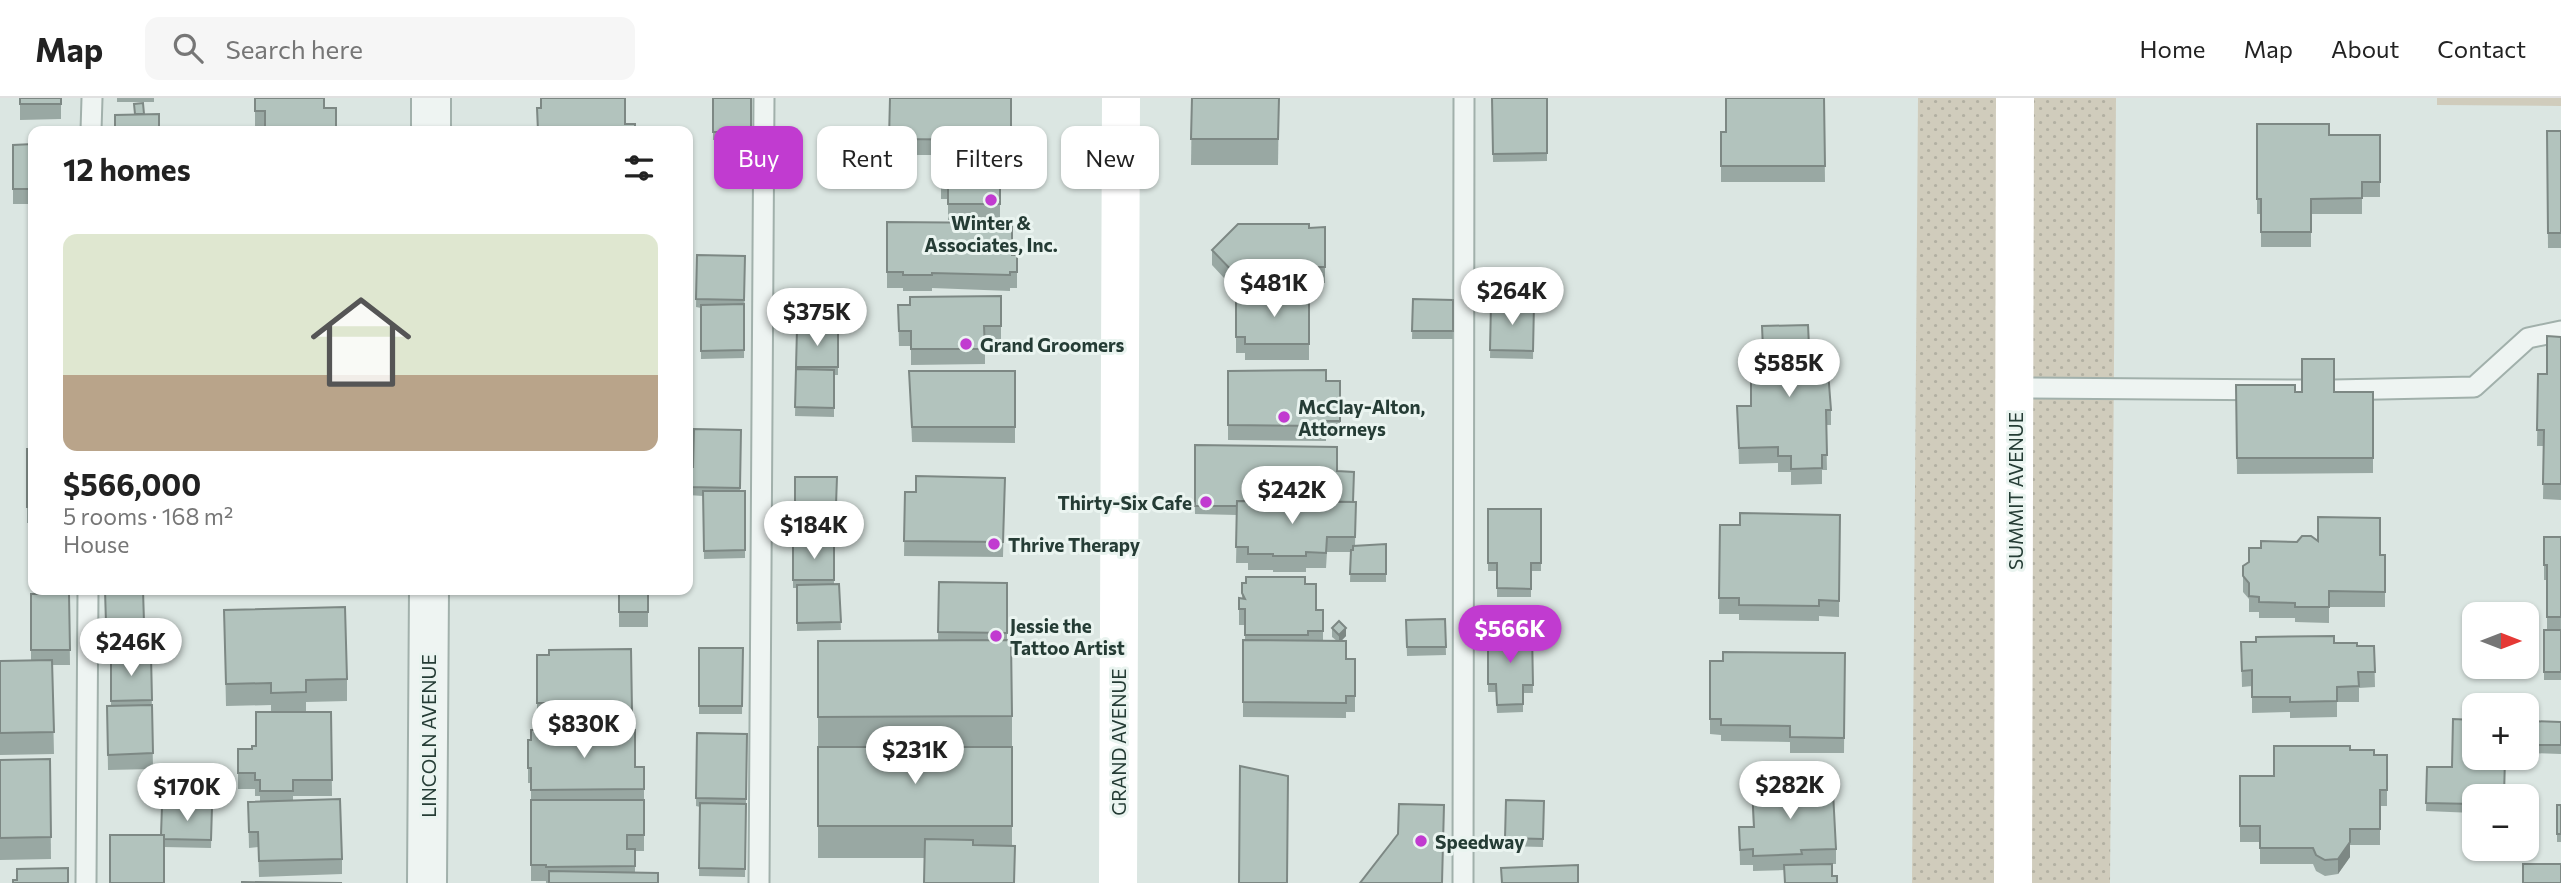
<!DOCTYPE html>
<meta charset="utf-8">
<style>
:root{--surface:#fff;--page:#f6f6f6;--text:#222;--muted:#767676;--line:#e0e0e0;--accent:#c13bd0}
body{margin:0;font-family:Commissioner,sans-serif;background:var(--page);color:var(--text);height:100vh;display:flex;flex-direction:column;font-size:26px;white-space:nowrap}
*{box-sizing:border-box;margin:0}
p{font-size:23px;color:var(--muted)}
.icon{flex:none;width:38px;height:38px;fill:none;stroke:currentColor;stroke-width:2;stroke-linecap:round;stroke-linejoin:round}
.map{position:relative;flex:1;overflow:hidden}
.side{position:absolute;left:28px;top:28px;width:665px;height:469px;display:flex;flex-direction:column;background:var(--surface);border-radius:14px;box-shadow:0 2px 5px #0004}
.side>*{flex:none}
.top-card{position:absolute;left:714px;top:28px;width:665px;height:63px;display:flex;gap:14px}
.needle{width:46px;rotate:90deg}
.controls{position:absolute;left:2462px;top:504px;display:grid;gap:14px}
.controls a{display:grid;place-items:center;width:77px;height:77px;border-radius:14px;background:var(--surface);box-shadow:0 2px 5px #0004;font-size:35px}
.price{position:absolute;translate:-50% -60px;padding:0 16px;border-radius:24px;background:#fff;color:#222;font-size:23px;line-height:46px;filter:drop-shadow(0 2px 4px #0008)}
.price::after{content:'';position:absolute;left:50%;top:42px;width:21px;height:16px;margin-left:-10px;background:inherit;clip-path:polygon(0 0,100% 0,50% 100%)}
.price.on{background:var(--accent);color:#fff}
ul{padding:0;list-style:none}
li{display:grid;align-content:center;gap:14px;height:371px;padding:0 35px}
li+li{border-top:2px solid var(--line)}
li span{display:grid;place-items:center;height:217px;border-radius:14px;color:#555}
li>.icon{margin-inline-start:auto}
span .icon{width:126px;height:126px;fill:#fffc;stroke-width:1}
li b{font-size:30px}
h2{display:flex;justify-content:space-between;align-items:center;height:84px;padding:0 35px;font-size:30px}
.pill{padding:0 24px;border-radius:14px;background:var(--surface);box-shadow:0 2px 5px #0004;font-size:24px;line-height:63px}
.pill.on{background:var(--accent);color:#fff}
header{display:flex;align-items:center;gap:42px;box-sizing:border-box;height:98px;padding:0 35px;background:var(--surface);border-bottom:2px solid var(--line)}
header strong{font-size:33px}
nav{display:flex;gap:38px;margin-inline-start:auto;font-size:24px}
.search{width:490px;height:63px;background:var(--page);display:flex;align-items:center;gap:18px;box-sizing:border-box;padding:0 24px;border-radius:14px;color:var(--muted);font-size:26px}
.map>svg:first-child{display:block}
.green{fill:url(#green-dots)}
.pitch{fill:#d0ccbc}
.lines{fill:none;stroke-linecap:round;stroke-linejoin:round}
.lane-casing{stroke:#a1b0ab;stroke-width:23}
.street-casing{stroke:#a1b0ab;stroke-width:42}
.lane{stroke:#eef4f2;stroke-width:19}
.street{stroke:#eef4f2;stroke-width:38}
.secondary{stroke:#fff;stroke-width:38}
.wall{fill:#99a8a3}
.shaded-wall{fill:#7d8884}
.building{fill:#b2c3bd;stroke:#7d8884;stroke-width:2}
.poi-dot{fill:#c13bd0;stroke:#eaf4f0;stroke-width:2.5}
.labels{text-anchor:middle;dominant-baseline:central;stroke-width:6;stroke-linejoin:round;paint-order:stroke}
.poi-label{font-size:19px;font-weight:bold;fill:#253c35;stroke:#eaf4f0;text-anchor:start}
.street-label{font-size:19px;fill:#253c35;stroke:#eaf4f0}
</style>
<header>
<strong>Map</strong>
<div class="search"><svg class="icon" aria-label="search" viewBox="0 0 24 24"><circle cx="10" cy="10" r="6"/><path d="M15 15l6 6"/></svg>Search here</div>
<nav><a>Home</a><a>Map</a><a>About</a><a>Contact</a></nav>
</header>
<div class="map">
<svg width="2561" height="785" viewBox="0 0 2561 785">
<defs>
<pattern id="green-dots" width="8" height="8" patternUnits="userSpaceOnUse" patternTransform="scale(1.75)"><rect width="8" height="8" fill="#d0ccbc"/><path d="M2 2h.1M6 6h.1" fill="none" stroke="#b2b0a2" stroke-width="1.8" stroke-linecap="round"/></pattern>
</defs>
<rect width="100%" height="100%" fill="#dbe6e2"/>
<path class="green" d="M1918,0H2116L2110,785H1912Z"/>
<path class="pitch" d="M2437,0H2561V8L2437,7Z"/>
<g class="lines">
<defs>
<g id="lane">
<path d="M91,33L92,0"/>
<path d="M2015,290L2302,292"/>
<path d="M2334,292L2474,289L2528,240L2561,233"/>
<path d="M86,785L88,492"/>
<path d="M759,785L764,0"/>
<path d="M1463,785L1464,0"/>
</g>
<g id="street">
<path d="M431,33V0"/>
<path d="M427,785L429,492"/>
</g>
</defs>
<use href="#lane" class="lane-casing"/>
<use href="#street" class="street-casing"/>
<use href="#lane" class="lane"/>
<use href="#street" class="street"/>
<g class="secondary">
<path d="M1118,785L1121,0"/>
<path d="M2013,785L2015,0"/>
</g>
</g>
<g class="wall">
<path d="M20,0H61V21L20,22Z"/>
<rect x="117" y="0" width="37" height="4"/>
<path d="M255,0H324L265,28H255Z"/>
<rect x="713" y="0" width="38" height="42"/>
<path d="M890,0H1012L1011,58H1000V121L948,122V101H941V57H889Z"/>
<path d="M1192,0H1279L1278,67H1191Z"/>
<path d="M1492,0H1547V63L1493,64Z"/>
<path d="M1824,0L1825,84H1721V34H1726Z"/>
<path d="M2257,26L2329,37H2380V99H2362V116H2311V149H2261V116H2257Z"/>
<path d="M2547,33H2561V150H2548Z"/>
<path d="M33,46V160H29V106H13V47Z"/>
<path d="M887,124L1012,157H1017V190H1010V193L932,190V193H903V190H887Z"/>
<path d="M1325,129V185H1308V192L1236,193L1212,167V152L1309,130Z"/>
<path d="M697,157L745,158L744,260L701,261V210L696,209Z"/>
<path d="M1309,196V262H1245V255H1236V202Z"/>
<path d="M1001,198V244H985V266L911,267V248H899L898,207H910Z"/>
<path d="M1413,201L1453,202V241H1412Z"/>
<path d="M1491,205L1534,206L1533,261L1490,260Z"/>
<path d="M797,231L838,232V277H834V319L795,318Z"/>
<path d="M2561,239V402L2543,401L2544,348H2537L2538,276H2547Z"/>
<path d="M1809,248L1831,312V327H1826L1827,372H1822V386L1791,387V374H1778V365L1739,366L1737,308H1751Z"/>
<path d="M909,273H1015V345L912,344Z"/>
<path d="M1228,273L1326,283H1340V339H1326V343L1228,342Z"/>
<path d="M2236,287L2295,294H2373V375L2237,376Z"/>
<path d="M741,332L740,393H745V460L704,461L703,398L688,397V369H693Z"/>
<path d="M1195,347L1337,373L1354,404H1356L1355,448L1386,446V484H1350L1351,454H1327L1326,470H1306V474H1273V472H1248V465H1236L1237,417L1195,416Z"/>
<rect x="27" y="351" width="6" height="74"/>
<path d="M795,379H837L836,415L795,414Z"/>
<path d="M1005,380L1003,459L904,458L905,394H916Z"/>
<path d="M1488,411H1541V473H1531V499H1497V473H1488Z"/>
<path d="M1840,417L1839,519L1819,518V523L1739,522V516H1719L1720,427H1740Z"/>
<path d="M2544,439H2561V582H2544V532H2547V482H2544Z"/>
<path d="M2318,443L2380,457H2385V509H2329V525L2295,524V520H2259V514H2249V501L2243,494V468L2249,464L2261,450Z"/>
<path d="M793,444H834V486H839L841,532L797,533V490H793Z"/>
<path d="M939,484L1007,485V542L1012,618V748L924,760H818V543L938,542Z"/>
<path d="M1242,485L1305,486L1316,512H1323V543H1337L1332,539V530L1346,538L1341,543L1346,561H1355V614H1346V620L1243,619V542H1245V527H1239V500H1242Z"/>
<path d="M105,492H143L144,532L106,534Z"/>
<path d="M246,492H330V493L246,494Z"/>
<rect x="619" y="492" width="29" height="37"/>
<path d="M31,496H69L70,567H52L54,656L0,657V563L31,562Z"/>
<path d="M224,512L347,581V603L306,604V614H331L332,698H293V702L342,761V776L259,779L258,749L249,750L248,704L260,703V698H255V691H238V651H252L256,648L271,614V607L226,608Z"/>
<path d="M1445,521L1446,557L1407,558L1406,522Z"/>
<path d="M1488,534H1532L1533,595H1523V614L1497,615L1496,594H1488Z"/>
<path d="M2241,544L2334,545L2357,548H2374L2375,589L2359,590V604H2337V619L2290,620V614L2252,615V588L2242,589Z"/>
<path d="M699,550H743L742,616H699Z"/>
<path d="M631,551L632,629H612V625L550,626V621H537V557Z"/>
<path d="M1845,555L1844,655H1790V644L1721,643V637L1710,636V563Z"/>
<path d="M151,557L153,671L108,672L107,608H111V558Z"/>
<path d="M2529,623L2561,624V656L2528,655Z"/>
<path d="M697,635L747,636L745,779L699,778L700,709L696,708Z"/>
<path d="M528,642L635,669H644V753H635V775L549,785H546V783H531V685H528Z"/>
<path d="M2350,652L2374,657H2387V708H2380V747H2350V759L2338,776L2325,778L2316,773L2313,766H2260V744H2240V678H2274Z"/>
<path d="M50,661L51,761L0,762V662Z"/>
<path d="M2427,669H2452L2474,698V715L2426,713Z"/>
<path d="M1752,689L1813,695L1836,751V766H1832V778L1837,785L1784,772L1753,773V767H1740L1739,729H1753Z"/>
<path d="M1506,702L1544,703L1543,749L1505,748Z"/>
<rect x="2557" y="707" width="4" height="37"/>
<path d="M212,709L211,750L164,749L161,737Z"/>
</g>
<g class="shaded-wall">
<path d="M1346,530V538L1339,545V537Z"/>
<path d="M2350,744V759L2338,776V761Z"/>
</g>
<g class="building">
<rect x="20" y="0" width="41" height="6"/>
<path d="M255,0H324V10H336V33H265V13H255Z"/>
<path d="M541,0H625V26H635V33H538L537,10H541Z"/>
<rect x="713" y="0" width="38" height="34"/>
<path d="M890,0H1011V42L889,41Z"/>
<path d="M1192,0H1279L1278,41H1191Z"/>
<path d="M1492,0H1547V55L1493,56Z"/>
<path d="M1726,0H1824L1825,68H1721V34H1726Z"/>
<path d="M143,5L144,16H135L134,6Z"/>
<path d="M159,16V33H115V17Z"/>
<path d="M2257,26H2329V37H2380V84H2362V100L2311,101V134H2261V101H2257Z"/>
<path d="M2547,33H2561V135H2548Z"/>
<path d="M33,46V91H13V47Z"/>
<path d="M941,57H1000V106H948V86H941Z"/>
<rect x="29" y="97" width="4" height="48"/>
<path d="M887,124L1012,125V157H1017V174H1010V177L932,175V177H903V174H887Z"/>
<path d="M1238,126H1309V130L1325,129V169H1308V177H1236L1212,152Z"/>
<path d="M697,157L745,158L744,202L696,201Z"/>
<path d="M1244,196H1309V246H1245V239H1236V202H1244Z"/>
<path d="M1001,198V228H984L985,251H911V233H899L898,207H910V199Z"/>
<path d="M1413,201L1453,202V233H1412Z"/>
<path d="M1491,205L1534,206L1533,253L1490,252Z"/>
<path d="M744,206V252L701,253V207Z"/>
<path d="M1808,227L1809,248L1826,247L1831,312H1826L1827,357H1822V370L1791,371V358H1778V349L1739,350L1737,308H1751V274H1764L1762,228Z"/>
<path d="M797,231L838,232V269H796Z"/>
<path d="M2547,238L2561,239V386H2543L2544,332H2537L2538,276H2547Z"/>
<path d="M2302,261H2334V294H2373V360H2237L2236,287H2295V294H2302Z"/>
<path d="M796,271L834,272V310L795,309Z"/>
<path d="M1326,272V283H1340V323H1326V328L1228,327V273Z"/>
<path d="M909,273H1015V329H912Z"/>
<path d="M694,331L741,332L740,390L688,389V369H693Z"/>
<path d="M1195,347L1337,349V373L1354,374L1353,404L1237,403V408H1195Z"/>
<rect x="27" y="351" width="6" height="58"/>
<path d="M916,378L1005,380L1003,444L904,443L905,394H916Z"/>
<path d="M795,379H837L836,407L795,406Z"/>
<path d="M703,393H745V452L704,453Z"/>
<path d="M1237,403L1356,404L1355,439H1327L1326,455L1306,454V458H1273V456H1248V449H1236Z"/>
<path d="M1488,411H1541V465H1531V491L1497,490V465H1488Z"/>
<path d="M1740,415L1840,417L1839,503L1819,502V508L1739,507V500H1719L1720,427H1740Z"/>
<path d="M2318,419L2380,420V457H2385V494L2329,493V509H2295V505L2259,504V499L2249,498V485L2243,478V468L2249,464V450H2261V443L2297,444L2302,438H2311L2318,443Z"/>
<path d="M2544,439H2561V519H2547V467H2544Z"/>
<rect x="793" y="444" width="41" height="38"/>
<path d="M1386,446V476H1350L1351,452H1353V448Z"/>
<path d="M1246,479H1305V486H1316V512H1323V533H1308V537H1245V511H1239V500L1245,501L1242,495V485H1246Z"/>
<path d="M939,484L1007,485V535L938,534Z"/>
<path d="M839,486L841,524L797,525V487Z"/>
<path d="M105,492H143L144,524L106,525Z"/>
<rect x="619" y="492" width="29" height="22"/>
<path d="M31,496H69L70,552H31Z"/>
<path d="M345,509L347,581L306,582V594L271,595V585L226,586L224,512Z"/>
<path d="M1445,521L1446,549H1407L1406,522Z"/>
<path d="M1339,523L1346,530L1339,537L1332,530Z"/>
<rect x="2544" y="532" width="17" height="42"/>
<path d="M1488,534H1532L1533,587H1523V606L1497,607L1496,586H1488Z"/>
<path d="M2334,538V545H2357V548H2374L2375,574H2358L2359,588L2337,589V603L2290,604V599H2252V572L2242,573L2241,544H2256V539Z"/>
<path d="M1011,542L1012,618L818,619V543Z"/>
<path d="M1243,542L1346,543V561H1355V598H1346V605L1243,604Z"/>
<path d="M699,550H743L742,608H699Z"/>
<path d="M631,551L632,613L612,614V609L550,610V605H537V557H549V552Z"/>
<path d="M1723,554L1845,555L1844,640L1790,639V628L1721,627V621H1710V563H1723Z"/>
<path d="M151,557L152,602L111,603V558Z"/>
<path d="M52,562L54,634L0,635V563Z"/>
<path d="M152,607L153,655L108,657L107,608Z"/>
<path d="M256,614H331L332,682H293V693H260V682H255V675H238V651H252V648H256Z"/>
<path d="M2453,621L2474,622V660H2505L2504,698H2474V706L2426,705L2427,669H2452Z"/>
<path d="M2529,623L2561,624V647H2528Z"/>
<path d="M531,632H635V669H644V691L531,692V670H528V642H531Z"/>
<path d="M697,635L747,636L746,701L696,700Z"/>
<path d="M2274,648H2350V652H2374V657H2387V692H2380V731H2350V744L2338,761L2325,762L2316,757L2313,750H2260V728H2240V678H2274Z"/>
<rect x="818" y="649" width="194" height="79"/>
<path d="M50,661L51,739L0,740V662Z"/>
<path d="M1240,668L1288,678L1287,785H1239Z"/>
<path d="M1813,687V695L1833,694L1836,751L1801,752L1802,756L1753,758V751L1740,752L1739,729H1754L1752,689Z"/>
<path d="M340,701L342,761L259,763L258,734H249L248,704Z"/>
<path d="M531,702H644V737H627V751H635V768L546,769V767H531Z"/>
<path d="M1506,702L1544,703L1543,741L1505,740Z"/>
<path d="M700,705L746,706L745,771L699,770Z"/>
<path d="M1399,706L1444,707L1442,785H1360L1398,736Z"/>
<rect x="2557" y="707" width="4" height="29"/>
<path d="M162,708L212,709L211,742L164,741V737H161Z"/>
<rect x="110" y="737" width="54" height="48"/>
<path d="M925,741L973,742V747L1015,748L1014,785H924Z"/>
<path d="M1832,766V778H1837V785H1785L1784,767Z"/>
<rect x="2523" y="766" width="38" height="19"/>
<path d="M1578,767V785H1502L1501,770Z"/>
<path d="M68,770V785H13V782H17V771Z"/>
<path d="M549,773L658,775V785H549Z"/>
<path d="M242,784L342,785H242Z"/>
</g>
<g class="poi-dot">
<circle cx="991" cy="102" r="7"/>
<circle cx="966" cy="246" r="7"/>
<circle cx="1284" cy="319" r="7"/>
<circle cx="1206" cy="404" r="7"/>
<circle cx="994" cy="446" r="7"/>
<circle cx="996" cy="538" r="7"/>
<circle cx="1421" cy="743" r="7"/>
</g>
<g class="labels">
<g class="poi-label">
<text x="991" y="124" text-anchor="middle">Winter &amp;<tspan x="991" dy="22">Associates, Inc.</tspan></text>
<text x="980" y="246">Grand Groomers</text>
<text x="1298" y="308">McClay-Alton,<tspan x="1298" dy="22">Attorneys</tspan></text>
<text x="1192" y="404" text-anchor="end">Thirty-Six Cafe</text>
<text x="1008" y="446">Thrive Therapy</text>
<text x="1010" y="527">Jessie the<tspan x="1010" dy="22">Tattoo Artist</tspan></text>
<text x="1435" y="743">Speedway</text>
</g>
<g class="street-label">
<text transform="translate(2015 393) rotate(-90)">SUMMIT AVENUE</text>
<text transform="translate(428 638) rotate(-90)">LINCOLN AVENUE</text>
<text transform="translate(1118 644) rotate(-90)">GRAND AVENUE</text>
</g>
</g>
</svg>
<div class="controls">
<a><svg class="needle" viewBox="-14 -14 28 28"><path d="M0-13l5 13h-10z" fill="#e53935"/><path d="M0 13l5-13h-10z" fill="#767676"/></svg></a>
<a>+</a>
<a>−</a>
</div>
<b class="price" style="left:1274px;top:221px">$481K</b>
<b class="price" style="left:1512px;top:229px">$264K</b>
<b class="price" style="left:817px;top:250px">$375K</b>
<b class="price" style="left:1789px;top:301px">$585K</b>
<b class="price" style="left:1292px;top:428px">$242K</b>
<b class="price" style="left:814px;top:463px">$184K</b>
<b class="price on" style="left:1510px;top:567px">$566K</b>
<b class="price" style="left:131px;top:580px">$246K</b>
<b class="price" style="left:584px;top:662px">$830K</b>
<b class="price" style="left:915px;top:688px">$231K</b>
<b class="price" style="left:1790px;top:723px">$282K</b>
<b class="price" style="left:187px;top:725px">$170K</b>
<div class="top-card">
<a class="pill on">Buy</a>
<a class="pill">Rent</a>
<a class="pill">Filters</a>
<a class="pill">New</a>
</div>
<section class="side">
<h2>12 homes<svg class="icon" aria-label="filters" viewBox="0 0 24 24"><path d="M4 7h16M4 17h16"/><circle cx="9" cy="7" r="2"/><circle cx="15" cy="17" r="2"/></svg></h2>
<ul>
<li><span style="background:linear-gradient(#dfe7d0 65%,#b9a48a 0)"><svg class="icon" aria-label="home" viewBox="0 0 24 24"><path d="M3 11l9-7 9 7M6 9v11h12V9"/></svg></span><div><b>$566,000</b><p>5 rooms · 168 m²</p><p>House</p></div></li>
</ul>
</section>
</div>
